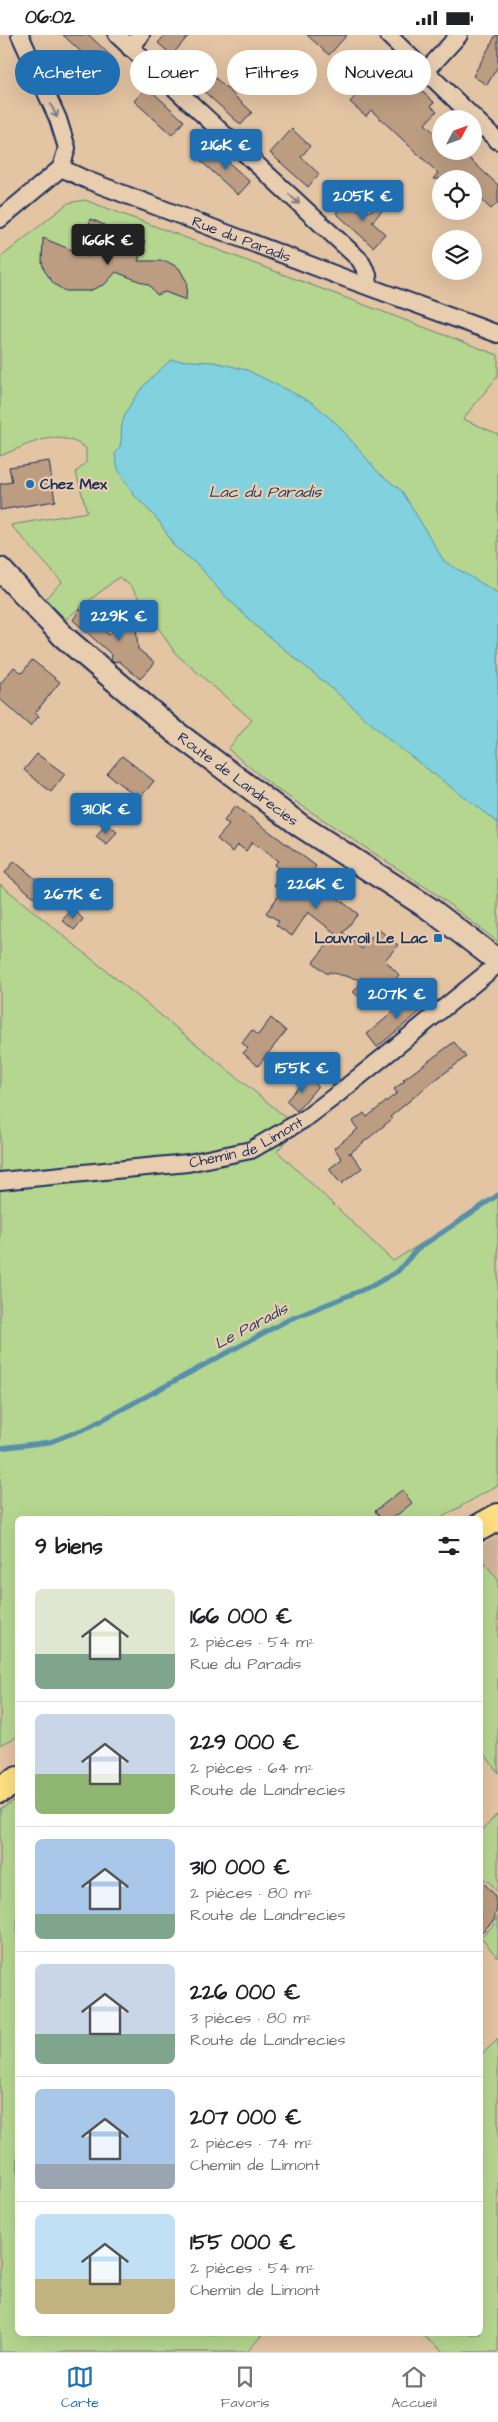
<!DOCTYPE html>
<html lang="fr">
<meta charset="utf-8">
<style>
:root{--surface:#fff;--page:#f6f6f6;--text:#202124;--muted:#757577;--line:#e0e0e0;--accent:#1f6fb2}
body{margin:0;font-family:"Architects Daughter",sans-serif;background:var(--page);color:var(--text);height:100vh;display:flex;flex-direction:column;font-size:19px;white-space:nowrap}
*{box-sizing:border-box;margin:0}
p{font-size:16px;color:var(--muted)}
.icon{flex:none;width:28px;height:28px;fill:none;stroke:currentColor;stroke-width:2;stroke-linecap:round;stroke-linejoin:round}
.map{position:relative;flex:1;overflow:hidden}
.panel{position:absolute;left:15px;top:1481px;width:468px;height:820px;display:flex;flex-direction:column;background:var(--surface);border-radius:8px;box-shadow:0 5px 20px #0002}
.panel>*{flex:none}
.hud{position:absolute;left:15px;top:15px;width:469px;height:45px;display:flex;gap:10px}
.needle{width:32px;rotate:49deg}
.tools{position:absolute;left:432px;top:75px;display:grid;gap:10px}
.tools a{display:grid;place-items:center;width:50px;height:50px;border-radius:50%;background:var(--surface);box-shadow:0 5px 20px #0002;font-size:25px}
.price{position:absolute;translate:-50% -42px;padding:0 11px;border-radius:5px;background:var(--accent);color:#fff;font-size:16px;line-height:32px;filter:drop-shadow(0 1px 2px #0008)}
.price::after{content:'';position:absolute;left:50%;top:30px;width:15px;height:11px;margin-left:-8px;background:inherit;clip-path:polygon(0 0,100% 0,50% 100%)}
.price.current{background:#222;color:#fff}
ul{padding:0;list-style:none}
li{display:flex;align-items:center;gap:15px;height:125px;padding:0 20px}
li+li{border-top:1px solid var(--line)}
li span{display:grid;place-items:center;flex:none;width:140px;height:100px;border-radius:8px;color:#555}
li>.icon{margin-inline-start:auto}
span .icon{width:60px;height:60px;fill:#fffc;stroke-width:1}
li b{font-size:21px}
h2{display:flex;justify-content:space-between;align-items:center;height:60px;padding:0 20px;font-size:21px}
.pill{padding:0 18px;border-radius:22px;background:var(--surface);box-shadow:0 5px 20px #0002;font-size:18px;line-height:45px}
.pill.current{background:var(--accent);color:#fff}
.status{display:flex;justify-content:space-between;align-items:center;height:35px;padding:0 25px;background:var(--surface);direction:ltr}
.status svg{height:14px;fill:currentColor}
.tabs{display:flex;justify-content:space-around;align-items:center;height:70px;border-top:1px solid var(--line);background:var(--surface);font-size:14px;color:var(--muted)}
.tabs a{display:grid;justify-items:center;gap:2px}
.tabs .current{color:var(--accent)}
.map>svg:first-child{display:block}
.built{fill:#d3b598}
.green{fill:#b5d68f;stroke:#688276}
.water{fill:#82d1de;stroke:#5990ab}
.lines{fill:none;stroke-linecap:round;stroke-linejoin:round}
.stream{stroke:#5990ab;stroke-width:5}
.building{fill:#bc9d82;stroke:#1b2f5e}
.minor-casing{stroke:#1b2f5e;stroke-width:20}
.secondary-casing{stroke:#1b2f5e;stroke-width:26}
.primary-casing{stroke:#1b2f5e;stroke-width:30}
.minor{stroke:#e8cdaf;stroke-width:16}
.secondary{stroke:#e8cdaf;stroke-width:22}
.primary{stroke:#fedf80;stroke-width:26}
.oneway{stroke:#827e86}
.poi-dot{fill:#1f6fb2;stroke:#e8cdaf;stroke-width:2}
.labels{text-anchor:middle;dominant-baseline:central;stroke-width:4.5;stroke-linejoin:round;paint-order:stroke}
.street-label{font-size:15px;fill:#1b2f5e;stroke:#e8cdaf}
.poi-label{font-size:15px;font-weight:bold;fill:#1b2f5e;stroke:#e8cdaf;text-anchor:start}
.water-label{font-size:16px;font-style:italic;fill:#253f6b;stroke:#e8cdaf}
</style>
<div class="status"><b>06:02</b><svg viewBox="0 0 49 12"><path d="M0 12V9h3v3zM5 12V6h3v6zM10 12V3h3v9zM15 12V0h3v12zM26 1h20v11H26zM47 4h2v5h-2z"/></svg></div>
<div class="map">
<svg width="498" height="2317" viewBox="0 0 498 2317">
<rect width="100%" height="100%" fill="#e3c4a3"/>
<filter id="ink" filterUnits="userSpaceOnUse"><feTurbulence type="fractalNoise" baseFrequency=".02" numOctaves="2"/><feDisplacementMap in="SourceGraphic" scale="10" xChannelSelector="R" yChannelSelector="G"/><feConvolveMatrix kernelMatrix="1 2 1 2 8 2 1 2 1" color-interpolation-filters="sRGB"/></filter>
<g filter="url(#ink)">
<path class="built" d="M498,1502V1545L480,1522V1511Z"/>
<g class="green">
<path d="M85,165L498,320V341L463,384L498,399V907L436,859L275,753L228,714L252,685L175,618L131,551L119,542L66,584L45,564L62,547L11,490L87,477L76,437L86,428V413C56,392 30,409 0,421V223L68,168Z"/>
<path d="M0,849L299,1093L277,1116L393,1226L498,1161V1450L439,1484H18L17,1702L0,1710Z"/>
<path d="M480,1522L498,1545V1738L480,1712Z"/>
<path d="M17,1764L18,2299H263L247,2317H0V1774Z"/>
<path d="M498,1778V1858L490,1847L480,1843V1798Z"/>
<path d="M498,1881V1923L480,1902L492,1892Z"/>
<path d="M498,2004V2317H444L420,2299H480V2021Z"/>
</g>
<path class="water" d="M171,325L214,327L247,335L313,368L338,390L379,438L402,456L444,526L498,558V788L388,704L335,656L257,592L222,558L199,531L174,511L159,486L133,459L125,447L118,434L115,419C124,410 120,401 122,390C127,365 152,341 171,325Z"/>
<g class="lines">
<path class="stream" d="M0,1413L50,1407L89,1392L288,1285L372,1251L398,1236L416,1215L498,1160"/>
</g>
<g class="building">
<path d="M63,0H89L116,26L105,39Z"/>
<path d="M165,0H189L172,20L158,8Z"/>
<path d="M307,0H347L329,20Z"/>
<path d="M496,0H498V31L487,50L473,41Z"/>
<path d="M385,29L400,42L402,39L434,67L431,71L437,76L425,89L441,104V116H461L498,150V167L491,174L474,158V144H433L438,138L401,103L371,75L366,81L350,67Z"/>
<path d="M210,38L252,77L241,90L198,51Z"/>
<path d="M147,52L184,86L172,100L134,66Z"/>
<path d="M292,94L310,111L301,122L319,139L308,152L270,118Z"/>
<path d="M213,113L250,147L238,160L201,126Z"/>
<path d="M348,165L363,179L390,167L372,187L385,199L373,212L336,178Z"/>
<path d="M91,184L104,190L100,202L109,216L125,212L131,201L145,207L138,226H166L179,233L187,247L186,265L165,257L157,260L149,250L116,237L105,249L89,256H65L54,249L44,235L42,227L43,203L88,222L84,200Z"/>
<path d="M49,426L55,466L0,475V449L12,447L9,432Z"/>
<path d="M80,574L109,600L130,577L141,586L136,591L138,614L155,628L140,644L119,626L113,627L111,625L112,620L73,585Z"/>
<path d="M32,625L60,647L35,678L39,681L30,691L0,664V649L14,632L22,638Z"/>
<path d="M37,719L65,739L51,757L24,735Z"/>
<path d="M122,721L154,746L139,764L107,739Z"/>
<path d="M235,771L316,831L309,841L358,879L343,898L362,914L378,894L398,910L385,925L399,940L369,970L353,957L365,946L329,937L327,939L313,927L336,899L308,877L292,901L276,890L279,886L266,878L282,856L274,850L284,837L274,830L278,826L252,807L246,816L238,810L233,817L217,804L229,790L224,786Z"/>
<path d="M106,789L117,797L107,810L96,802Z"/>
<path d="M14,826L49,855L40,867L5,838Z"/>
<path d="M73,874L83,884L74,895L62,885Z"/>
<path d="M416,958L427,971L377,1012L367,999Z"/>
<path d="M271,983L286,996L258,1031L243,1018L248,1013L242,1008L252,995L258,1000Z"/>
<path d="M454,1007L466,1022L426,1052L390,1082L392,1084L349,1119L350,1117L362,1133L341,1149L329,1134L342,1124L334,1113L358,1094L352,1087L364,1078L367,1082L397,1058L394,1054L405,1046L403,1045Z"/>
<path d="M307,1042L318,1051L297,1076L286,1066Z"/>
<path d="M402,1455L412,1468L392,1484H381L375,1476Z"/>
<path d="M480,1844L494,1859L497,1873L494,1885L480,1899Z"/>
</g>
<g class="lines">
<defs>
<g id="minor">
<path d="M20,0L58,84L67,113L61,133"/>
<path d="M117,0L360,225L368,240L369,251"/>
<path d="M388,0L498,106"/>
<path d="M130,13L141,0"/>
<path d="M426,36L459,0"/>
<path id="s1" d="M61,133L87,145L347,244L498,299"/>
<path d="M0,184L61,133"/>
<path id="s2" d="M0,1146L188,1128L251,1115L306,1083L339,1058L498,929"/>
</g>
<g id="secondary">
<path id="s3" d="M0,534L64,602L174,696L301,791L430,874L498,926"/>
</g>
<g id="primary">
<path d="M480,1492L498,1482"/>
<path d="M0,1754L18,1745"/>
</g>
</defs>
<use href="#minor" class="minor-casing"/>
<use href="#secondary" class="secondary-casing"/>
<use href="#primary" class="primary-casing"/>
<use href="#minor" class="minor"/>
<use href="#secondary" class="secondary"/>
<use href="#primary" class="primary"/>
</g>
<defs><path id="oneway-shaft" d="M-6 0H5M1.5-3L5.5 0L1.5 3" fill="none" stroke-width="1.6" stroke-linecap="round" stroke-linejoin="round" transform="scale(1.25)"/></defs>
<g class="oneway">
<use href="#oneway-shaft" transform="translate(54 76) rotate(65)"/>
<use href="#oneway-shaft" transform="translate(294 164) rotate(43)"/>
</g>
</g>
<g class="poi-dot">
<circle cx="30" cy="449" r="5"/>
<rect x="433" y="898" width="10" height="10" rx="2.5"/>
</g>
<g class="labels">
<g class="street-label">
<text stroke="none"><textPath href="#s1" startOffset="194">Rue du Paradis</textPath></text>
<text stroke="none"><textPath href="#s3" startOffset="318">Route de Landrecies</textPath></text>
<text stroke="none"><textPath href="#s2" startOffset="251">Chemin de Limont</textPath></text>
</g>
<g class="poi-label">
<text x="40" y="449">Chez Mex</text>
<text x="428" y="903" text-anchor="end">Louvroil Le Lac</text>
</g>
<g class="water-label">
<text x="265" y="457">Lac du Paradis</text>
<text transform="translate(251 1291) rotate(-28)">Le Paradis</text>
</g>
</g>
</svg>
<div class="tools">
<a><svg class="needle" viewBox="-14 -14 28 28"><path d="M0-13l5 13h-10z" fill="#e53935"/><path d="M0 13l5-13h-10z" fill="#757577"/></svg></a>
<a><svg class="icon" aria-label="locate" viewBox="0 0 24 24"><circle cx="12" cy="12" r="6"/><path d="M12 2v4M12 18v4M2 12h4M18 12h4"/></svg></a>
<a><svg class="icon" aria-label="layers" viewBox="0 0 24 24"><path d="M12 4l9 5-9 5-9-5zM3 14l9 5 9-5"/></svg></a>
</div>
<b class="price" style="left:226px;top:136px">216K €</b>
<b class="price" style="left:363px;top:187px">205K €</b>
<b class="price current" style="left:108px;top:231px">166K €</b>
<b class="price" style="left:119px;top:607px">229K €</b>
<b class="price" style="left:106px;top:800px">310K €</b>
<b class="price" style="left:316px;top:875px">226K €</b>
<b class="price" style="left:73px;top:885px">267K €</b>
<b class="price" style="left:397px;top:985px">207K €</b>
<b class="price" style="left:302px;top:1059px">155K €</b>
<div class="hud">
<a class="pill current">Acheter</a>
<a class="pill">Louer</a>
<a class="pill">Filtres</a>
<a class="pill">Nouveau</a>
</div>
<section class="panel">
<h2>9 biens<svg class="icon" aria-label="filters" viewBox="0 0 24 24"><path d="M4 7h16M4 17h16"/><circle cx="9" cy="7" r="2"/><circle cx="15" cy="17" r="2"/></svg></h2>
<ul>
<li><span style="background:linear-gradient(#dfe7d0 65%,#7fa58c 0)"><svg class="icon" aria-label="home" viewBox="0 0 24 24"><path d="M3 11l9-7 9 7M6 9v11h12V9"/></svg></span><div><b>166 000 €</b><p>2 pièces · 54 m²</p><p>Rue du Paradis</p></div></li>
<li><span style="background:linear-gradient(#c9d6e8 60%,#8fb573 0)"><svg class="icon" aria-label="home" viewBox="0 0 24 24"><path d="M3 11l9-7 9 7M6 9v11h12V9"/></svg></span><div><b>229 000 €</b><p>2 pièces · 64 m²</p><p>Route de Landrecies</p></div></li>
<li><span style="background:linear-gradient(#a9c7e8 75%,#7fa58c 0)"><svg class="icon" aria-label="home" viewBox="0 0 24 24"><path d="M3 11l9-7 9 7M6 9v11h12V9"/></svg></span><div><b>310 000 €</b><p>2 pièces · 80 m²</p><p>Route de Landrecies</p></div></li>
<li><span style="background:linear-gradient(#c9d6e8 70%,#7fa58c 0)"><svg class="icon" aria-label="home" viewBox="0 0 24 24"><path d="M3 11l9-7 9 7M6 9v11h12V9"/></svg></span><div><b>226 000 €</b><p>3 pièces · 80 m²</p><p>Route de Landrecies</p></div></li>
<li><span style="background:linear-gradient(#a9c7e8 75%,#9aa5b1 0)"><svg class="icon" aria-label="home" viewBox="0 0 24 24"><path d="M3 11l9-7 9 7M6 9v11h12V9"/></svg></span><div><b>207 000 €</b><p>2 pièces · 74 m²</p><p>Chemin de Limont</p></div></li>
<li><span style="background:linear-gradient(#bfe0f5 65%,#c2b280 0)"><svg class="icon" aria-label="home" viewBox="0 0 24 24"><path d="M3 11l9-7 9 7M6 9v11h12V9"/></svg></span><div><b>155 000 €</b><p>2 pièces · 54 m²</p><p>Chemin de Limont</p></div></li>
</ul>
</section>
</div>
<nav class="tabs">
<a class="current"><svg class="icon" aria-label="map" viewBox="0 0 24 24"><path d="M3 6l6-2 6 2 6-2v14l-6 2-6-2-6 2zM9 4v14M15 6v14"/></svg>Carte</a>
<a><svg class="icon" aria-label="saved" viewBox="0 0 24 24"><path d="M7 4h10v16l-5-4-5 4z"/></svg>Favoris</a>
<a><svg class="icon" aria-label="home" viewBox="0 0 24 24"><path d="M3 11l9-7 9 7M6 9v11h12V9"/></svg>Accueil</a>
</nav>
